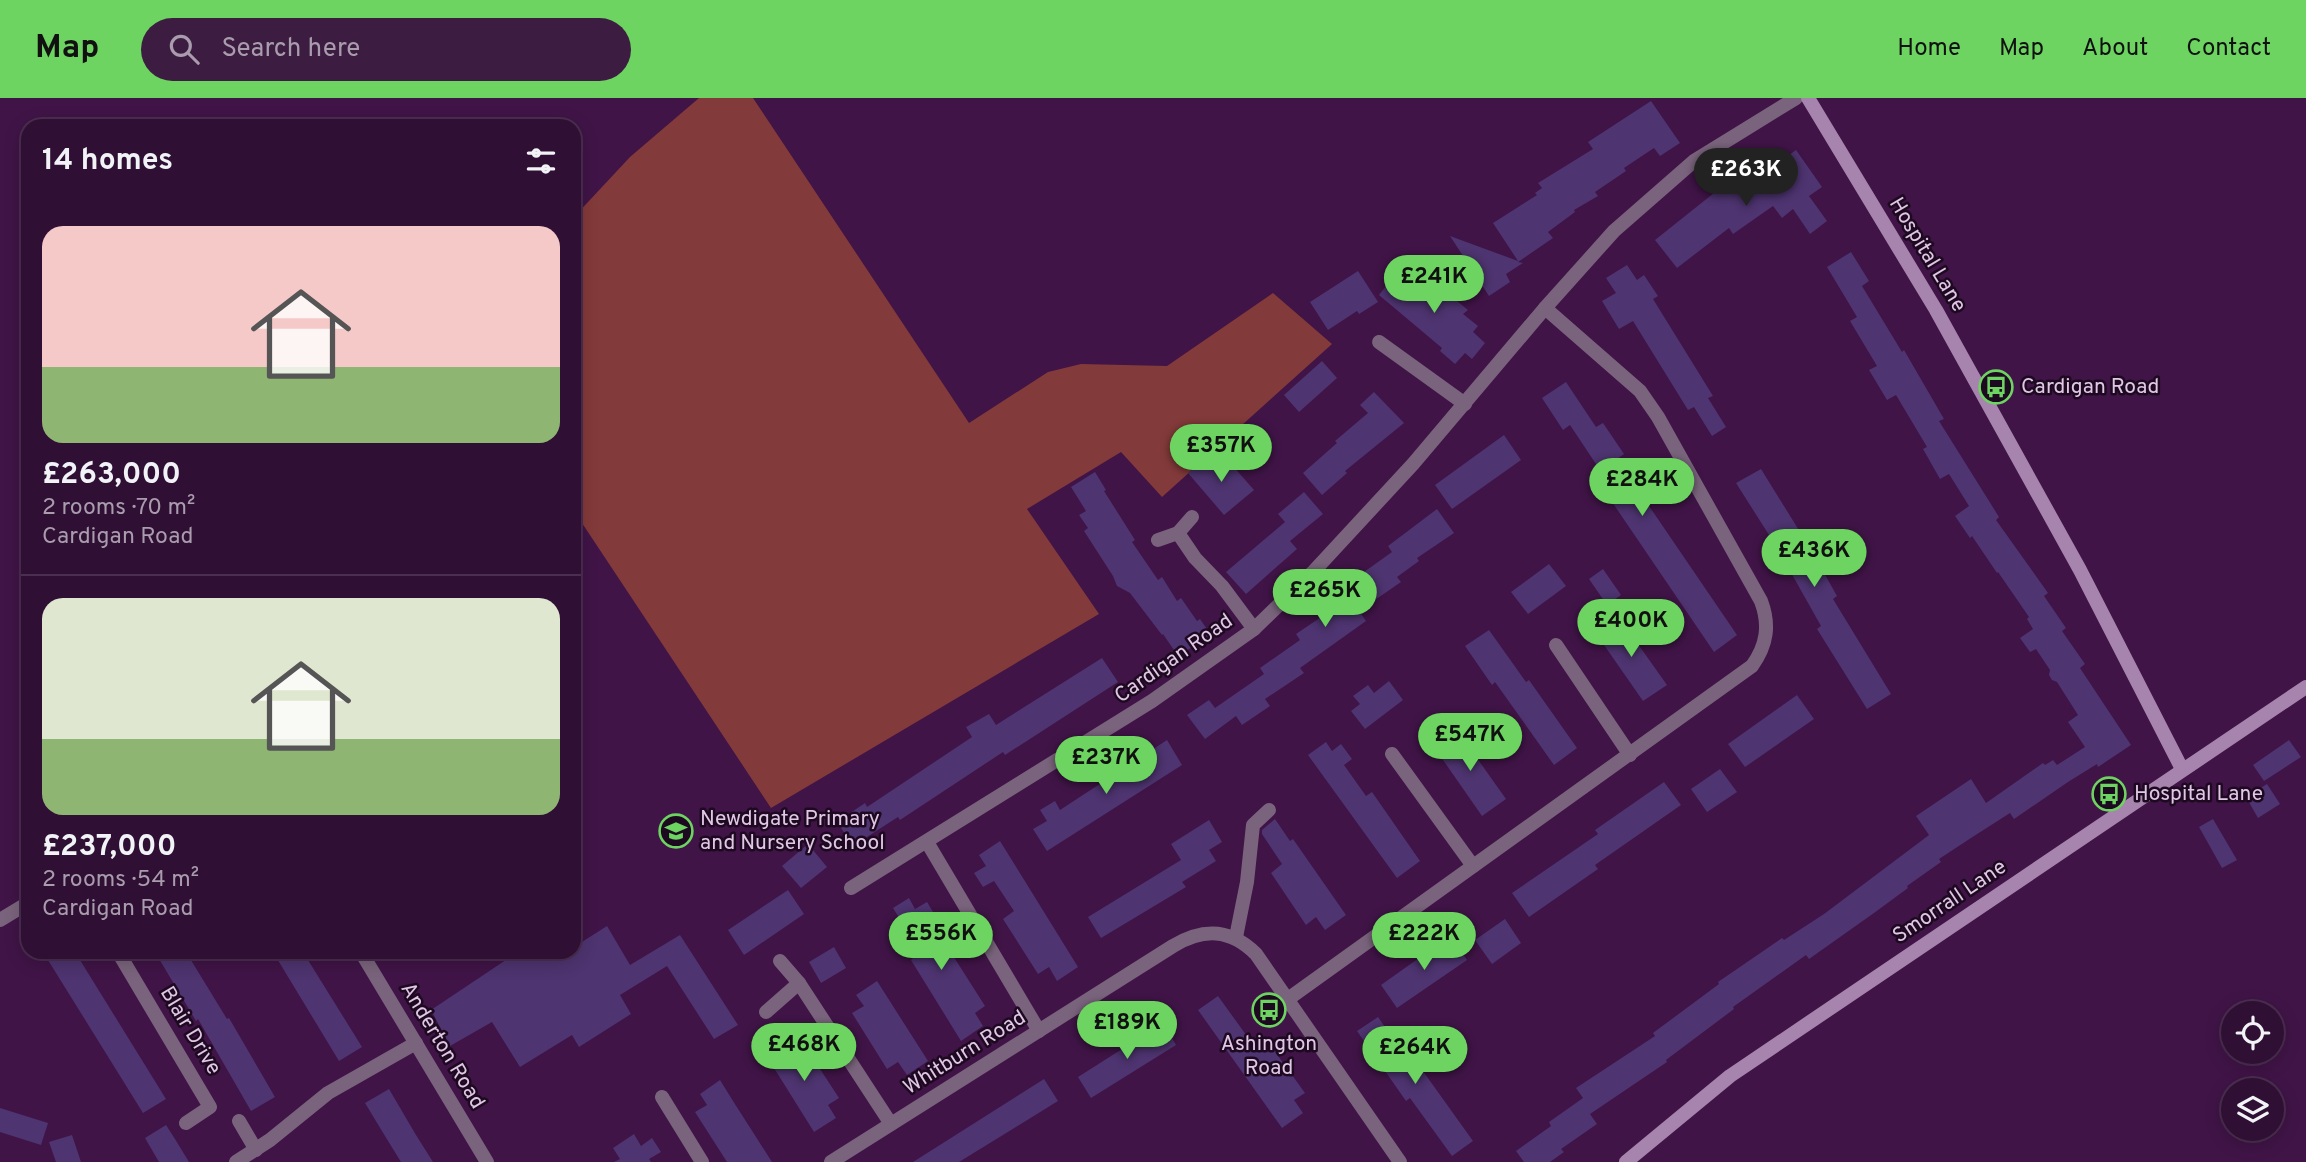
<!DOCTYPE html>
<meta charset="utf-8">
<style>
:root{--surface:#300f35;--page:#3c1d41;--text:#f1f3f6;--muted:#a89cad;--line:#4b2f50;--accent:#6dd361}
body{margin:0;font-family:Overpass,sans-serif;background:var(--page);color:var(--text);height:100vh;display:flex;flex-direction:column;font-size:26px;white-space:nowrap}
*{box-sizing:border-box;margin:0}
p{font-size:23px;color:var(--muted)}
.icon{flex:none;width:38px;height:38px;fill:none;stroke:currentColor;stroke-width:2;stroke-linecap:round;stroke-linejoin:round}
.map{position:relative;flex:1;overflow:hidden}
.details{position:absolute;left:21px;top:21px;width:560px;height:840px;display:flex;flex-direction:column;background:var(--surface);border-radius:21px;box-shadow:0 4px 18px #0003,0 0 0 2px var(--line)}
.details>*{flex:none}
.controls{position:absolute;left:2221px;top:903px;display:grid;gap:14px}
.controls a{display:grid;place-items:center;width:63px;height:63px;border-radius:50%;background:var(--surface);box-shadow:0 4px 18px #0003,0 0 0 2px var(--line);font-size:35px}
.price{position:absolute;translate:-50% -60px;padding:0 16px;border-radius:24px;background:var(--accent);color:#111;font-size:23px;line-height:46px;filter:drop-shadow(0 2px 4px #0008)}
.price::after{content:'';position:absolute;left:50%;top:42px;width:21px;height:16px;margin-left:-10px;background:inherit;clip-path:polygon(0 0,100% 0,50% 100%)}
.price.active{background:#222;color:#fff}
ul{padding:0;list-style:none}
li{display:grid;align-content:center;gap:14px;height:371px;padding:0 21px}
li+li{border-top:2px solid var(--line)}
li span{display:grid;place-items:center;height:217px;border-radius:21px;color:#555}
li>.icon{margin-inline-start:auto}
span .icon{width:126px;height:126px;fill:#fffc;stroke-width:1}
li b{font-size:30px}
h2{display:flex;justify-content:space-between;align-items:center;height:84px;padding:0 21px;font-size:30px}
header{display:flex;align-items:center;gap:42px;box-sizing:border-box;height:98px;padding:0 35px;background:var(--accent);color:#111}
header strong{font-size:33px}
nav{display:flex;gap:38px;margin-inline-start:auto;font-size:24px}
.search{width:490px;height:63px;background:var(--page);display:flex;align-items:center;gap:18px;box-sizing:border-box;padding:0 24px;border-radius:38px;color:var(--muted);font-size:26px}
.map>svg:first-child{display:block}
.park{fill:#833a3a}
.building{fill:#4e3470}
.lines{fill:none;stroke-linecap:round;stroke-linejoin:round}
.street{stroke:#7a647d;stroke-width:14}
.secondary{stroke:#a784ad;stroke-width:14}
.labels{text-anchor:middle;dominant-baseline:central;stroke-width:5;stroke-linejoin:round;paint-order:stroke}
.street-label{font-size:21px;fill:#e1c7e6;stroke:#1d0a20}
.poi-label{font-size:21px;fill:#e1c7e6;stroke:#1d0a20;text-anchor:start}
</style>
<header>
<strong>Map</strong>
<div class="search"><svg class="icon" aria-label="search" viewBox="0 0 24 24"><circle cx="10" cy="10" r="6"/><path d="M15 15l6 6"/></svg>Search here</div>
<nav><a>Home</a><a>Map</a><a>About</a><a>Contact</a></nav>
</header>
<div class="map">
<svg width="2306" height="1064" viewBox="0 0 2306 1064">
<rect width="100%" height="100%" fill="#401447"/>
<path class="park" d="M699,0H753L969,325L1048,274L1081,266L1167,268L1273,195L1332,246L1162,399L1121,354L1027,411L1099,516L771,710L574,413V119L630,59Z"/>
<g class="building">
<path d="M1651,3L1680,45L1660,58L1654,50L1624,70L1626,73L1595,94L1598,98L1574,112L1575,114L1548,134L1553,140L1518,164L1523,165L1506,176L1510,184L1489,198L1450,138L1518,163L1493,125L1537,97L1535,95L1542,90L1538,85L1593,51L1588,44Z"/>
<path d="M1796,52L1822,89L1809,98L1827,123L1810,136L1793,111L1782,120L1773,108L1733,136L1729,130L1677,170L1655,142L1724,87L1727,92L1750,74L1756,81Z"/>
<path d="M1851,154L1869,183L1862,188L1902,254L1904,252L1944,321L1939,323L1999,419L1996,422L2048,495L2044,498L2066,530L2062,533L2085,566L2080,570L2131,647L2098,669L2097,666L2068,684L2014,721L2010,715L1971,740L1939,761L1941,764L1907,788L1908,790L1874,815L1809,861L1806,857L1733,909L1734,911L1666,962L1667,964L1590,1016L1597,1026L1561,1051L1564,1054L1550,1064H1524L1516,1053L1551,1028L1549,1024L1583,1000L1576,990L1655,938L1653,935L1719,886L1718,884L1782,840L1784,842L1824,816L1929,737L1916,718L1971,681L1986,705L2043,665L2045,667L2053,662L2057,667L2085,649L2068,624L2078,617L2057,584L2052,582L2049,577L2050,572L2036,551L2030,554L2020,540L2033,531L2027,521L2029,519L1998,474L1997,475L1972,438L1970,440L1955,418L1969,408L1949,376L1940,381L1923,351L1927,349L1896,297L1887,302L1869,272L1877,268L1850,223L1857,219L1827,169Z"/>
<path d="M1627,167L1637,182L1644,177L1658,198L1653,201L1713,298L1708,300L1726,329L1712,338L1694,309L1688,312L1633,223L1619,231L1602,203L1616,195L1606,180Z"/>
<path d="M1402,168L1442,201L1447,195L1468,212L1463,216L1478,228L1473,234L1485,245L1472,261L1465,255L1455,266L1440,253L1442,250L1379,197Z"/>
<path d="M1358,173L1378,204L1359,216L1357,213L1328,232L1310,204Z"/>
<path d="M1322,263L1337,280L1299,314L1284,297Z"/>
<path d="M1566,284L1596,329L1603,325L1624,356L1617,361L1737,537L1714,554L1608,398L1614,393L1570,327L1563,332L1542,300Z"/>
<path d="M1374,294L1404,325L1345,373L1347,375L1322,397L1303,375L1337,345L1335,343L1368,315L1360,307Z"/>
<path d="M1504,337L1521,362L1452,411L1435,387Z"/>
<path d="M1225,359L1254,392L1224,417L1188,375L1206,360L1214,369Z"/>
<path d="M1761,371L1810,450L1837,498L1833,501L1891,596L1867,611L1817,531L1821,528L1776,448L1736,385Z"/>
<path d="M1095,374L1106,392L1104,393L1135,442L1132,444L1158,482L1162,479L1177,503L1181,500L1197,523L1200,521L1211,537L1178,558L1163,536L1162,537L1130,495L1117,488L1113,478L1084,433L1088,430L1079,417L1086,413L1071,389Z"/>
<path d="M1304,394L1323,416L1290,443L1297,451L1246,496L1226,474L1285,424L1278,416Z"/>
<path d="M1437,411L1454,435L1417,460L1419,463L1397,479L1401,484L1359,513L1366,523L1300,570L1304,575L1265,601L1270,608L1242,627L1236,618L1205,641L1187,617L1209,602L1215,610L1264,576L1260,570L1300,542L1296,536L1364,490L1357,479L1392,454L1388,448Z"/>
<path d="M1549,466L1566,488L1528,516L1511,494Z"/>
<path d="M1603,471L1621,497L1607,507L1589,481Z"/>
<path d="M1618,518L1667,587L1643,603L1595,534Z"/>
<path d="M1489,532L1526,584L1529,582L1577,650L1554,667L1495,584L1492,587L1465,548Z"/>
<path d="M1102,560L1118,584L1005,657L1003,654L900,722L898,719L853,748L837,724L865,705L867,709L972,639L966,629L989,616L996,627Z"/>
<path d="M1389,583L1403,602L1365,631L1351,613L1360,606L1353,598L1368,587L1374,595Z"/>
<path d="M1797,597L1814,621L1745,669L1728,646Z"/>
<path d="M1457,632L1506,701L1482,718L1434,649Z"/>
<path d="M1167,642L1182,667L1047,753L1033,731L1047,723L1040,712L1055,703L1060,712Z"/>
<path d="M2289,642L2301,659L2264,683L2253,667Z"/>
<path d="M1326,644L1332,653L1341,646L1352,661L1344,667L1366,698L1372,694L1420,763L1397,780L1308,657Z"/>
<path d="M1720,671L1737,694L1707,714L1691,691Z"/>
<path d="M1664,684L1681,707L1595,767L1598,771L1529,819L1512,795L1598,736L1595,732Z"/>
<path d="M2267,686L2280,706L2258,720L2246,699Z"/>
<path d="M1275,721L1290,743L1293,741L1346,817L1325,832L1316,819L1306,827L1271,775L1282,766L1262,736V732Z"/>
<path d="M2213,721L2237,762L2222,770L2199,729Z"/>
<path d="M1209,722L1222,744L1209,752L1216,763L1182,784L1186,789L1101,840L1088,819L1181,762L1171,746Z"/>
<path d="M1000,743L1078,869L1057,883L1049,869L1038,876L1003,821L1014,813L994,783L983,789L974,775L986,768L979,757Z"/>
<path d="M808,746L827,769L801,790L782,768Z"/>
<path d="M788,792L804,816L744,857L728,832Z"/>
<path d="M909,800L915,811L927,804L936,819L925,825L945,856L950,853L985,908L975,915L983,928L961,943L911,862L916,858L911,850L916,847L893,810Z"/>
<path d="M1505,821L1521,845L1492,866L1475,842Z"/>
<path d="M607,828L630,867L680,837L738,927L714,941L667,868L620,897L631,916L579,949L572,937L520,969L492,924L450,948L431,912L518,854H574V849Z"/>
<path d="M1450,838L1467,862L1397,910L1381,887Z"/>
<path d="M834,849L846,870L821,885L809,864Z"/>
<path d="M43,854H75L166,1001L143,1015Z"/>
<path d="M155,854H186L227,921L229,920L275,999L251,1013L198,921L196,923Z"/>
<path d="M273,854H303L362,949L339,963Z"/>
<path d="M877,883L928,963L907,977L898,964L887,971L852,915L864,908L856,897Z"/>
<path d="M1218,898L1257,952L1268,944L1305,995L1294,1002L1303,1015L1282,1030L1198,912Z"/>
<path d="M1378,919L1410,965L1415,962L1473,1043L1452,1058L1410,1000L1406,1003L1357,933Z"/>
<path d="M1163,925L1176,947L1091,1000L1078,979Z"/>
<path d="M785,941L792,952L803,945L839,1000L828,1007L836,1020L814,1034L764,954Z"/>
<path d="M1044,981L1058,1003L959,1064H913Z"/>
<path d="M720,982L733,1003L772,1064H727L695,1014L707,1007L700,996Z"/>
<path d="M389,991L416,1037L433,1064H401L385,1038L365,1005Z"/>
<path d="M0,1010L48,1025L41,1047L0,1034Z"/>
<path d="M166,1027L175,1041L189,1064H159L145,1040Z"/>
<path d="M634,1036L641,1048L652,1040L661,1054L649,1061L651,1064H614L620,1061L613,1050Z"/>
<path d="M72,1037L81,1064H56L49,1044Z"/>
</g>
<g class="lines">
<g class="street">
<path d="M1379,244L1465,306"/>
<path d="M1178,435L1195,460L1222,488L1254,531"/>
<path d="M1158,442L1178,435L1192,419"/>
<path d="M1556,547L1630,657"/>
<path d="M1392,656L1473,768"/>
<path d="M927,744L1039,933"/>
<path d="M851,790L1152,603L1254,531L1314,473L1413,366L1545,210L1614,133L1694,63L1796,0"/>
<path d="M0,822L28,805"/>
<path d="M1236,839L1247,784L1253,727L1269,712"/>
<path d="M118,854L210,1009L186,1025"/>
<path d="M361,854L487,1064"/>
<path d="M780,863L799,885L891,1026"/>
<path d="M1288,901L1752,568C1767,547 1770,527 1761,503L1658,319L1640,293L1545,210"/>
<path d="M766,914L799,885"/>
<path d="M662,999L702,1064"/>
<path d="M239,1023L256,1052"/>
<path d="M236,1064L270,1042L328,995L416,945"/>
<path d="M831,1064L1173,848C1203,830 1230,830 1256,856L1400,1064"/>
</g>
<g class="secondary">
<path d="M1808,0L1936,212L2080,472L2182,671"/>
<path d="M1626,1064L1730,978L2306,589"/>
</g>
</g>
<defs>
<symbol id="bus-ring" viewBox="-11 -11 22 22"><circle r="9.5" fill="#1d0a20" stroke="#6dd361" stroke-width="1.5"/><path d="M-5-6H5V4H4V6H2V4H-2V6H-4V4H-5ZM-3.5-4V0h7V-4ZM-3.5 1.2v1.5H-2V1.2ZM2 1.2v1.5H3.5V1.2Z" fill="#6dd361"/></symbol>
<symbol id="school-ring" viewBox="-11 -11 22 22"><circle r="9.5" fill="#1d0a20" stroke="#6dd361" stroke-width="1.5"/><path d="M0-5L7-2L0 1L-7-2ZM-4 1L0 2.5L4 1V4Q0 6-4 4Z" fill="#6dd361"/></symbol>
</defs>
<g fill-rule="evenodd">
<use href="#bus-ring" x="1977" y="270" width="38" height="38"/>
<use href="#bus-ring" x="2090" y="677" width="38" height="38"/>
<use href="#school-ring" x="657" y="714" width="38" height="38"/>
<use href="#bus-ring" x="1250" y="893" width="38" height="38"/>
</g>
<g class="labels">
<g class="street-label">
<text transform="translate(1927 157) rotate(59)">Hospital Lane</text>
<text transform="translate(1174 561) rotate(-35)">Cardigan Road</text>
<text transform="translate(1950 804) rotate(-34)">Smorrall Lane</text>
<text transform="translate(190 933) rotate(59)">Blair Drive</text>
<text transform="translate(442 948) rotate(59)">Anderton Road</text>
<text transform="translate(965 955) rotate(-32)">Whitburn Road</text>
</g>
<g class="poi-label">
<text x="2021" y="289">Cardigan Road</text>
<text x="2134" y="696">Hospital Lane</text>
<text x="700" y="721">Newdigate Primary<tspan x="700" dy="24">and Nursery School</tspan></text>
<text x="1269" y="946" text-anchor="middle">Ashington<tspan x="1269" dy="24">Road</tspan></text>
</g>
</g>
</svg>
<div class="controls">
<a><svg class="icon" aria-label="locate" viewBox="0 0 24 24"><circle cx="12" cy="12" r="6"/><path d="M12 2v4M12 18v4M2 12h4M18 12h4"/></svg></a>
<a><svg class="icon" aria-label="layers" viewBox="0 0 24 24"><path d="M12 4l9 5-9 5-9-5zM3 14l9 5 9-5"/></svg></a>
</div>
<b class="price active" style="left:1746px;top:110px">£263K</b>
<b class="price" style="left:1434px;top:217px">£241K</b>
<b class="price" style="left:1221px;top:386px">£357K</b>
<b class="price" style="left:1642px;top:420px">£284K</b>
<b class="price" style="left:1814px;top:491px">£436K</b>
<b class="price" style="left:1325px;top:531px">£265K</b>
<b class="price" style="left:1631px;top:561px">£400K</b>
<b class="price" style="left:1470px;top:675px">£547K</b>
<b class="price" style="left:1106px;top:698px">£237K</b>
<b class="price" style="left:941px;top:874px">£556K</b>
<b class="price" style="left:1424px;top:874px">£222K</b>
<b class="price" style="left:1127px;top:963px">£189K</b>
<b class="price" style="left:804px;top:985px">£468K</b>
<b class="price" style="left:1415px;top:988px">£264K</b>
<section class="details">
<h2>14 homes<svg class="icon" aria-label="filters" viewBox="0 0 24 24"><path d="M4 7h16M4 17h16"/><circle cx="9" cy="7" r="2"/><circle cx="15" cy="17" r="2"/></svg></h2>
<ul>
<li><span style="background:linear-gradient(#f6c9c9 65%,#8fb573 0)"><svg class="icon" aria-label="home" viewBox="0 0 24 24"><path d="M3 11l9-7 9 7M6 9v11h12V9"/></svg></span><div><b>£263,000</b><p>2 rooms · 70 m²</p><p>Cardigan Road</p></div></li>
<li><span style="background:linear-gradient(#dfe7d0 65%,#8fb573 0)"><svg class="icon" aria-label="home" viewBox="0 0 24 24"><path d="M3 11l9-7 9 7M6 9v11h12V9"/></svg></span><div><b>£237,000</b><p>2 rooms · 54 m²</p><p>Cardigan Road</p></div></li>
</ul>
</section>
</div>
